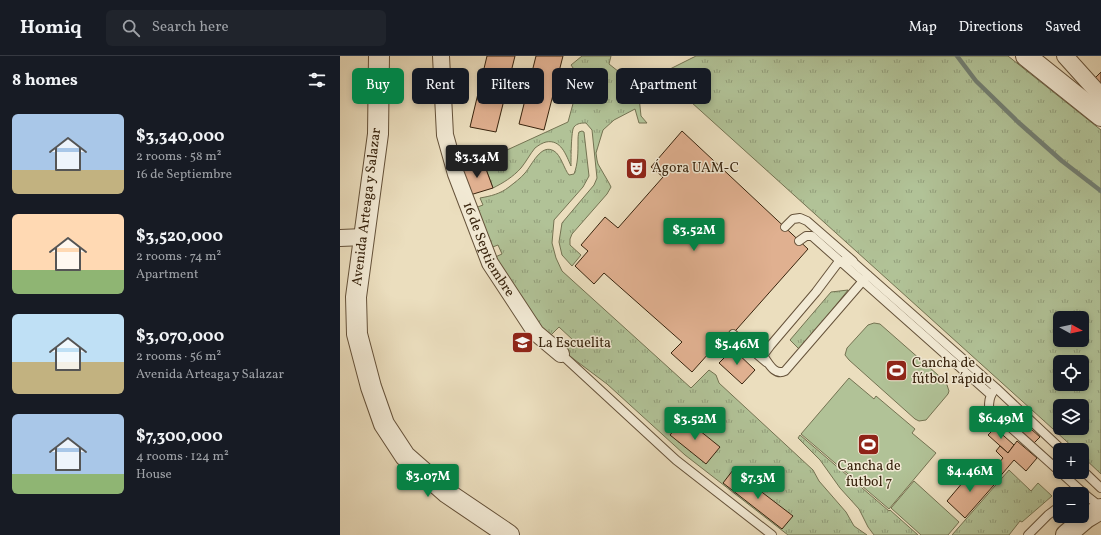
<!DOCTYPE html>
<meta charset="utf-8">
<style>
:root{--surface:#171b24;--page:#20242c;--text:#f1f3f6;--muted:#9ea1a6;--line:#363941;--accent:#0b8043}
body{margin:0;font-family:Vollkorn,serif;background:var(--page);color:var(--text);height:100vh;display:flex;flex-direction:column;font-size:15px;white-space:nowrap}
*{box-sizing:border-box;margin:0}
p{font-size:13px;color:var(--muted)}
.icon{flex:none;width:22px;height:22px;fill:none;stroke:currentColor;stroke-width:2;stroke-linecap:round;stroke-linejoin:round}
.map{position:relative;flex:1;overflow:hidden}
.details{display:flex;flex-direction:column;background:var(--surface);width:340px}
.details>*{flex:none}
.hud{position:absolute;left:12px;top:12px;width:380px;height:36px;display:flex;gap:8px}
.needle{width:26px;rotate:98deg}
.tools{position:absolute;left:713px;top:255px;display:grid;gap:8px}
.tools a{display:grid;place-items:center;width:36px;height:36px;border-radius:6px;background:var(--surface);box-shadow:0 2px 6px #0003;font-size:20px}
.price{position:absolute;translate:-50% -34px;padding:0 9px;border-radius:4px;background:var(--accent);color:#fff;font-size:13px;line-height:26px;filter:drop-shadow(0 1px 2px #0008)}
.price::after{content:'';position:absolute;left:50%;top:24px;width:12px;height:9px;margin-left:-6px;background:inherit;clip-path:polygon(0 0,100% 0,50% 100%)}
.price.on{background:#222;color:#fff}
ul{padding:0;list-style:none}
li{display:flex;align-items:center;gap:12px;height:100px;padding:0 12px}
li span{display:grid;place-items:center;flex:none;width:112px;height:80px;border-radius:6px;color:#555}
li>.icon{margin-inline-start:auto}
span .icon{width:48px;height:48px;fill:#fffc;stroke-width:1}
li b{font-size:17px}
h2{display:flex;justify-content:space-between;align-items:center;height:48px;padding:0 12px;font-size:17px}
.chip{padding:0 14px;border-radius:6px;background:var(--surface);box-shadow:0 2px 6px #0003;font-size:14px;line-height:36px}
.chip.on{background:var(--accent);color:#fff}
header{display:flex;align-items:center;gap:24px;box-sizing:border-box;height:56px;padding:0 20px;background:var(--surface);border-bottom:1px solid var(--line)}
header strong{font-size:19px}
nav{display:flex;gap:22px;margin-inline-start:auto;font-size:14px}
.search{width:280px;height:36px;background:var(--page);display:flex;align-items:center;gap:10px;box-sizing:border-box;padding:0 14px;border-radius:6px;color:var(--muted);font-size:15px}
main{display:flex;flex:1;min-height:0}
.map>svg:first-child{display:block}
.grass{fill:url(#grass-tufts);stroke:#747352;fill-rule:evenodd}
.garden{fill:#b1c297;stroke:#747352}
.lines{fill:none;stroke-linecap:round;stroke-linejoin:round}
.stream{stroke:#727f73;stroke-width:4.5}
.building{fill:#e0b090;stroke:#38240e}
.service-casing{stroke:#65523a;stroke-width:10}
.minor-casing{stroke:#65523a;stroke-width:18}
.tertiary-casing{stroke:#65523a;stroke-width:22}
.service{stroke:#f2ead5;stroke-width:8}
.minor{stroke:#f2ead5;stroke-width:16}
.tertiary{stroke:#f2ead5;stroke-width:20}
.labels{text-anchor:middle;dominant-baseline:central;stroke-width:3;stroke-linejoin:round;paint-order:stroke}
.poi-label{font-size:14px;fill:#38240e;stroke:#f2ead5;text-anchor:start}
.street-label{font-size:14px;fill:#38240e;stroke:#f2ead5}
</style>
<header>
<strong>Homiq</strong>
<div class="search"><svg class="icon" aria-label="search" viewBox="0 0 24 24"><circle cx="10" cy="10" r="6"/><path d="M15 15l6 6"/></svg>Search here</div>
<nav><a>Map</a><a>Directions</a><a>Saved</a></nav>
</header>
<main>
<section class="details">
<h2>8 homes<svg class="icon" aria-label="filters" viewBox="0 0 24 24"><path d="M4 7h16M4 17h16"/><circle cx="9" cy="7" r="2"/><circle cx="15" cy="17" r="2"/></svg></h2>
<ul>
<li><span style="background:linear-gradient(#a9c7e8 70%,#c2b280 0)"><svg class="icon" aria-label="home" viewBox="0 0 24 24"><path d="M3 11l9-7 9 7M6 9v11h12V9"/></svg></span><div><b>$3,340,000</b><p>2 rooms · 58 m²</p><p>16 de Septiembre</p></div></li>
<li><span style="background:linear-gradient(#ffd9b3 70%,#8fb573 0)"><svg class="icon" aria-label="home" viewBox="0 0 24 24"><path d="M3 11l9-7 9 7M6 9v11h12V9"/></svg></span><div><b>$3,520,000</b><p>2 rooms · 74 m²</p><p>Apartment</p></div></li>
<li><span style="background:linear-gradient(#bfe0f5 60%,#c2b280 0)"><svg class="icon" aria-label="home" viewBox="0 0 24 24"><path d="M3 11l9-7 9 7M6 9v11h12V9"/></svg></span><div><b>$3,070,000</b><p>2 rooms · 56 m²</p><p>Avenida Arteaga y Salazar</p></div></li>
<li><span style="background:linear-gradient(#a9c7e8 75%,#8fb573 0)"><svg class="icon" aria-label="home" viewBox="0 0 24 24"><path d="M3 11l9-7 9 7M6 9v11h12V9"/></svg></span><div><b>$7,300,000</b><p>4 rooms · 124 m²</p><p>House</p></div></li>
</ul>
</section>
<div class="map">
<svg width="761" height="479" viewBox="0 0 761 479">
<defs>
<pattern id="grass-tufts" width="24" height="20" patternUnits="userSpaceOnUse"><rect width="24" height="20" fill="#b1c297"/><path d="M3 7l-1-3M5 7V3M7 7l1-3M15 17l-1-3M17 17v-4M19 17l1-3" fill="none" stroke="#919d7a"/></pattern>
</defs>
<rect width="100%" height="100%" fill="#ebdebe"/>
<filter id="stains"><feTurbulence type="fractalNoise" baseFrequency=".005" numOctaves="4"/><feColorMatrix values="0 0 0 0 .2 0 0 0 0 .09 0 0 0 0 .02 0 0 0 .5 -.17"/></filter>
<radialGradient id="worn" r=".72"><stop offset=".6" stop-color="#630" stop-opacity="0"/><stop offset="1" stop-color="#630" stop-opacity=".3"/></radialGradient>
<g class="grass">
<path d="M242,0H271L269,8L298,31L301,60L307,67H299L295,53L274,64L263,74L256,97L257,104L258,108L269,127L271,131L267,138L232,178L230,183V189L241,199L232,210L222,199L219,186L222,167L254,129L257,122L252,74L246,67C242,67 237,67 234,71C231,74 231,103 231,110C226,99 221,83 206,86C202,87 199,89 195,92C190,98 186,106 181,112C173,121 163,127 153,132L143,105L228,66L240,22L231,9Z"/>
<path d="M356,0H668L761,74V418L742,400V394H736L713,373L320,18ZM720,262H742V284H720ZM720,306H742V328H720ZM720,350H742V372H720Z"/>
<path d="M242,75L244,76L249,120L243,131L214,164L212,187L216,202L222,215L351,332L369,314L376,319L379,327L473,414L479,425L506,456L514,470L527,479H448L345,399L267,328L223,295L233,284L219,271L208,282L153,202L162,198L158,189L150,192L135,152L143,149L140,142C151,140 160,138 169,131C174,127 181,122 185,117C192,109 201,87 214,95C221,99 224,113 229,119L234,118C238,108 238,96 238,86C238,82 238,79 239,76Z"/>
<path d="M508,234L460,294L450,284L491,236Z"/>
<path d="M460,379L549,455L550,454L578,479H534L528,471L519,453L500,432L480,404L458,382Z"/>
<path d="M669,414L691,435L698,427L712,440L682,466L680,465L669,479H612Z"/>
</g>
<g class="garden">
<path d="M534,267L540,268L606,326L609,335L608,338L586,364L579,365L575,363L509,304L505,299L507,292L528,269Z"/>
<path d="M509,322L534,343L536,340L575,373L572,377L596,397L549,453L461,378Z"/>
<path d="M574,425L619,466L608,479H581L551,452Z"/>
</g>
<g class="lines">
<path class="stream" d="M617,0L636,25L678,66L722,105L761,135"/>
</g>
<g class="building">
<path d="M147,0H175L156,76L130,71Z"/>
<path d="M196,0H223L204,74L179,68Z"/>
<path d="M761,16V37L752,25Z"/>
<path d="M342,75L468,193L373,300L369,297L352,316L331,297L342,286L264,217L254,228L235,210L248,195L241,189L265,161L278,172L323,121L311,111Z"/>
<path d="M143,105L153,132L130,139L121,115Z"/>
<path d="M393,293L415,314L402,328L379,307Z"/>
<path d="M673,357L700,381L694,387L667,363Z"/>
<path d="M344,362L380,391L366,408L330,379Z"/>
<path d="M655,372L674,389L668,397L648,379Z"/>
<path d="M677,385L697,402L686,415L674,404L657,424L650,418L663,402L656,395L660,390L668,397Z"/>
<path d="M635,412L654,429L625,462L607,445Z"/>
<path d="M393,414L453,460L442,473L383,427Z"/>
</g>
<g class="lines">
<defs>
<g id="service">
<path d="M445,171L453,163L460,162L467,165L513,205"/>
<path d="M459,185L466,180H472L651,339"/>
<path d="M528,219L445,315C435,320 429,308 424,301V298L430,290L476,236L497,208L506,204L513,206L656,332L722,394"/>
<path d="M393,278L426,306"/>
<path d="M221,298L336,404L432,479"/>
<path d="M653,336C649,341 649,346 649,352L748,441L761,451"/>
<path d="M742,414L761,432"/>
<path d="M688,479L708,459L720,450"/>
</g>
<g id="minor">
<path id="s1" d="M101,0L105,79L116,118L150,207L196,277L221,298"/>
<path d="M725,0L761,40"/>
<path d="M0,182L24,181"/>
</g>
<g id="tertiary">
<path d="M39,0L38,78L16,241L17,278L31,331L44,368L65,400L107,437L169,479"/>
<path d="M686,0L761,60"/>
<path d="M726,479L746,462L761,453"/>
</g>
</defs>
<use href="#service" class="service-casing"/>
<use href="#minor" class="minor-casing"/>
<use href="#tertiary" class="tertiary-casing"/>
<use href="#service" class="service"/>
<use href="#minor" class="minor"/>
<use href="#tertiary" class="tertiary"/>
</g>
<defs>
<symbol id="theatre-square" viewBox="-11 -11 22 22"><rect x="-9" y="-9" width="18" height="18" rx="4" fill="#8f2418" stroke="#f2ead5"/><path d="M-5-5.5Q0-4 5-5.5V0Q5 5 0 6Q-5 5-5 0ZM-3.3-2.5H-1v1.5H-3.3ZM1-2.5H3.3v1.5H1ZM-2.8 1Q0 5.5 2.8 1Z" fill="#fff"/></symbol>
<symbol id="school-square" viewBox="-11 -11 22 22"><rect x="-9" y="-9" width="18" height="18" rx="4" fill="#8f2418" stroke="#f2ead5"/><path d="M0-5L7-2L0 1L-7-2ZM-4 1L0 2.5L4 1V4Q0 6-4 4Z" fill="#fff"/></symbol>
<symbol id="stadium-square" viewBox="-11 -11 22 22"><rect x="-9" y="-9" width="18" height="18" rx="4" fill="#8f2418" stroke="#f2ead5"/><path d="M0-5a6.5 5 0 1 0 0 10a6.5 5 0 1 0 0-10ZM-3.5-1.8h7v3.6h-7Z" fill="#fff"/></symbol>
</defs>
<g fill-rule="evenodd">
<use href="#theatre-square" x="284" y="100" width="25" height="25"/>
<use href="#school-square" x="170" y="274" width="25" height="25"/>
<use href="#stadium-square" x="544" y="302" width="25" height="25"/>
<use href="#stadium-square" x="516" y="376" width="25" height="25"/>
</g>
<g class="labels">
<g class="poi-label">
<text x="312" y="112">Ágora UAM-C</text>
<text x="198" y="287">La Escuelita</text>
<text x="572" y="307">Cancha de<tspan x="572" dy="16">fútbol rápido</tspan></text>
<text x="529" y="410" text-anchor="middle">Cancha de<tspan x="529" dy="16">futbol 7</tspan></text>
</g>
<g class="street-label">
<text transform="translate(27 151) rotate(-83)">Avenida Arteaga y Salazar</text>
<text stroke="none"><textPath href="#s1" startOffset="202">16 de Septiembre</textPath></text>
</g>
</g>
<rect width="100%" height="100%" filter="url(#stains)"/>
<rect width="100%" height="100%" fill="url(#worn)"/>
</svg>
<div class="tools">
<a><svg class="needle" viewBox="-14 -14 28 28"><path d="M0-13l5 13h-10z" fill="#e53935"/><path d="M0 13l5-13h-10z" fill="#9ea1a6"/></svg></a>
<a><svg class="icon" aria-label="locate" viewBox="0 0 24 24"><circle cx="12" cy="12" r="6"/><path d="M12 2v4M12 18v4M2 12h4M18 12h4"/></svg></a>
<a><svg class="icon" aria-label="layers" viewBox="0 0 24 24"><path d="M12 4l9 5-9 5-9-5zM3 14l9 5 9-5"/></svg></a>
<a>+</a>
<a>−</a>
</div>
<b class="price on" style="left:137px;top:123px">$3.34M</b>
<b class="price" style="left:354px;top:196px">$3.52M</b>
<b class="price" style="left:397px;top:310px">$5.46M</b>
<b class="price" style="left:661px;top:384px">$6.49M</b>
<b class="price" style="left:355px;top:385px">$3.52M</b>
<b class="price" style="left:630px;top:437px">$4.46M</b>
<b class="price" style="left:88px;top:442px">$3.07M</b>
<b class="price" style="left:418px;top:444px">$7.3M</b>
<div class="hud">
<a class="chip on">Buy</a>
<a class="chip">Rent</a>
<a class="chip">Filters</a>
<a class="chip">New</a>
<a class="chip">Apartment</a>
</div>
</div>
</main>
